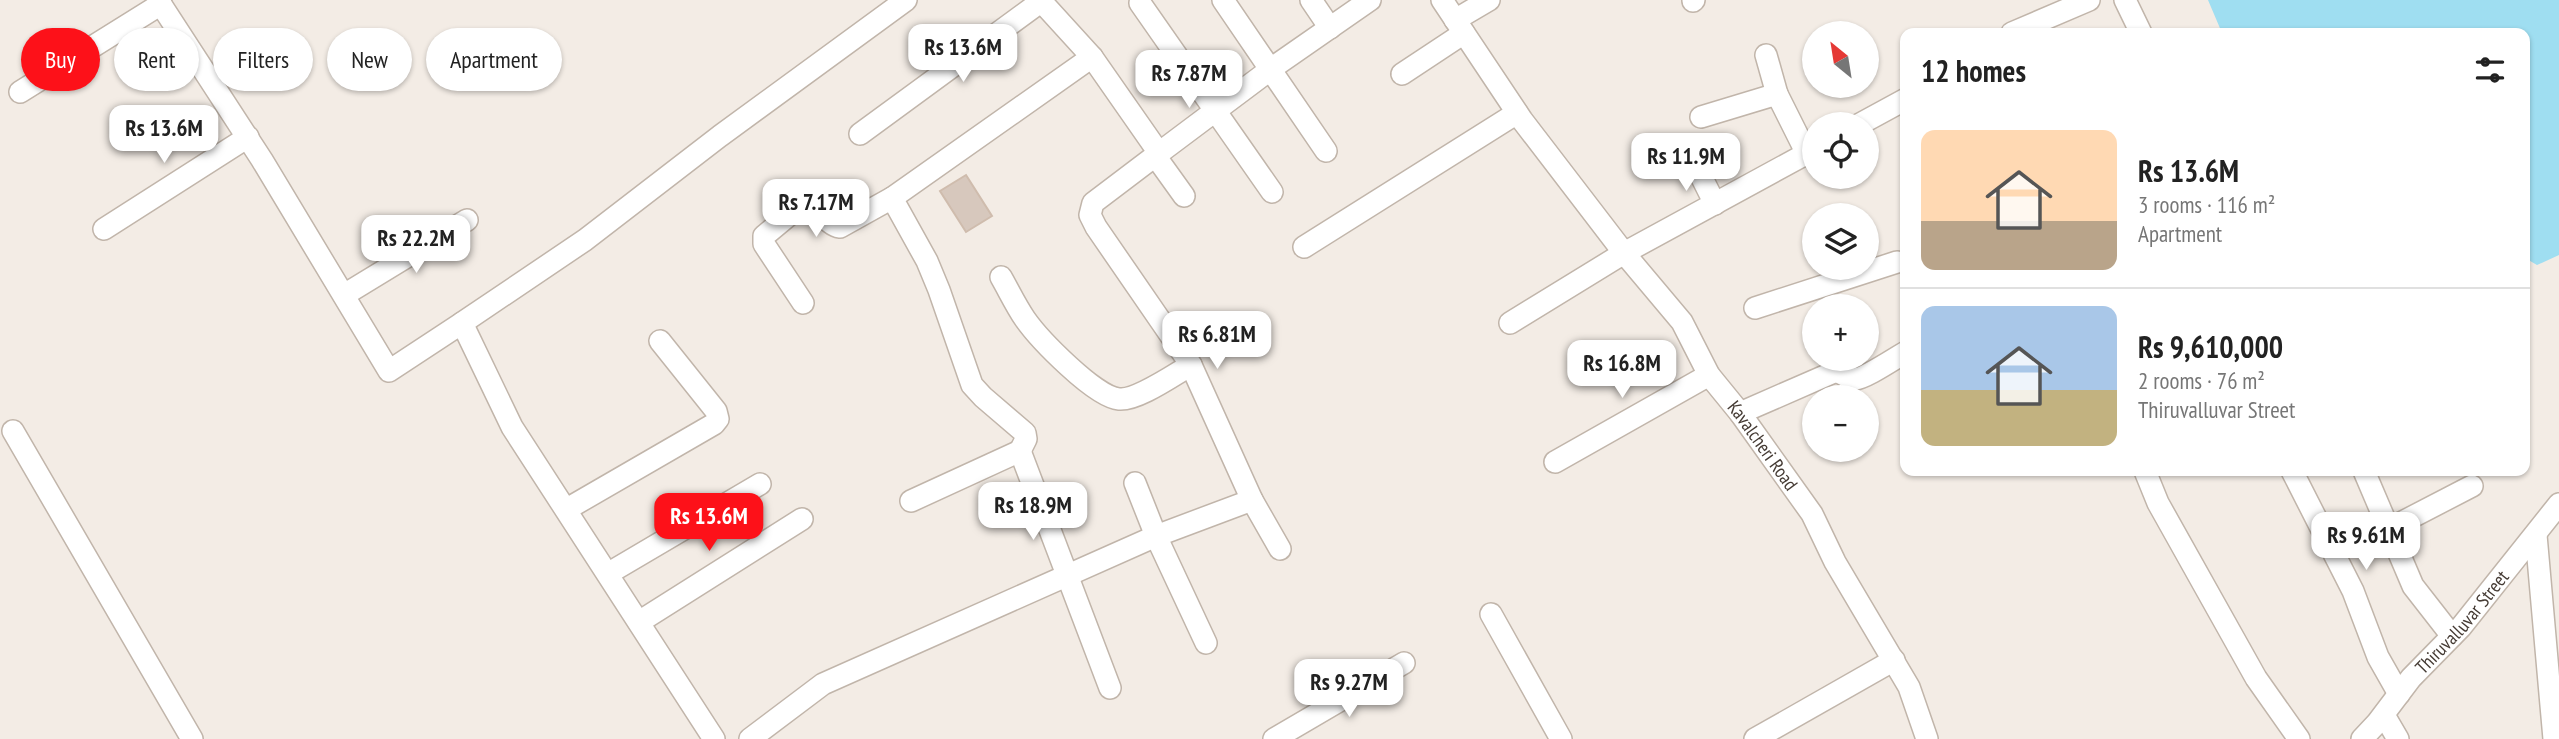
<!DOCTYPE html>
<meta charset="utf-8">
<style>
:root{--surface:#fff;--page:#f6f6f6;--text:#222;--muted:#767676;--line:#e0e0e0;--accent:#fd1119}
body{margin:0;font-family:"PT Sans Narrow",sans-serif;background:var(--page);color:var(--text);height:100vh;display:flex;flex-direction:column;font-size:26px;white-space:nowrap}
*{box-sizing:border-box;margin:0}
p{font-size:23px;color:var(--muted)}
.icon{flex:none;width:38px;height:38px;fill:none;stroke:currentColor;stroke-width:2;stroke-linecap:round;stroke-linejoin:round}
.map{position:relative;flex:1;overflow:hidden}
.panel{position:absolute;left:1900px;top:28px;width:630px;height:448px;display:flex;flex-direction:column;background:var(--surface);border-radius:14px;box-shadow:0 2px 5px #0004}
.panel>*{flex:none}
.guide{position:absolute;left:21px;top:28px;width:665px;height:63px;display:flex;gap:14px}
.needle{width:46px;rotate:330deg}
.controls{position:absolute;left:1802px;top:21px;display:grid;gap:14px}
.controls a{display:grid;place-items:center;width:77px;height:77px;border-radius:50%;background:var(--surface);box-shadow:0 2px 5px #0004;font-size:35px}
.price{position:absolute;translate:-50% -60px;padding:0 16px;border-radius:14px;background:#fff;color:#222;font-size:23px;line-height:46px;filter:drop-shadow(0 2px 4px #0008)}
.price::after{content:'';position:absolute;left:50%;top:42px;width:21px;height:16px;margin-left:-10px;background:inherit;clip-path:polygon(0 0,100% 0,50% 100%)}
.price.selected{background:var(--accent);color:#fff}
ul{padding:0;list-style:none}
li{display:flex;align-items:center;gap:21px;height:175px;padding:0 21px}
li+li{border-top:2px solid var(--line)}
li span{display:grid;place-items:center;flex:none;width:196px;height:140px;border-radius:14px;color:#555}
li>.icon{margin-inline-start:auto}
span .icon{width:84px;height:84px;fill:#fffc;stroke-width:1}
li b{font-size:30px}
h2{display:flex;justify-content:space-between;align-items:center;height:84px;padding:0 21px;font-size:30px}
.pill{padding:0 24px;border-radius:32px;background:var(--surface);box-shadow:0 2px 5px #0004;font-size:24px;line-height:63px}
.pill.selected{background:var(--accent);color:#fff}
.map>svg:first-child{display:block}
.water{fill:#9fdef1}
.building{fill:#d7c8bd;stroke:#cfbcad;stroke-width:2}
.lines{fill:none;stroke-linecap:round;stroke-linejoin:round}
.minor-casing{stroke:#c1b5aa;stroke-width:24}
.minor{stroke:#fff;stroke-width:21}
.labels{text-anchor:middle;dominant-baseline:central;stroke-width:6;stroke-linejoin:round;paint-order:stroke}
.street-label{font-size:19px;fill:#453b34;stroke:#fff}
</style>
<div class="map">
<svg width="2559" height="739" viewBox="0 0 2559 739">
<rect width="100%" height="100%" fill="#f3ece5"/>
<path class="water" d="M2208,0H2559V255L2537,265L2525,258V33H2222Z"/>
<path class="building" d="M966,175L992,216L966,232L940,191Z"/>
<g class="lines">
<defs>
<g id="minor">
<path d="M158,0L262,160L389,371L462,323L512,427L714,739"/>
<path d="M1040,0L1092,57L1159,153L1093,203L1090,215L1096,227L1191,365L1252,500L1280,549"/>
<path d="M1223,0L1326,151"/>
<path d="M1311,0L1330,28"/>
<path id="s1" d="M1442,0L1522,120L1624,253L1682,322L1709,375L1740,413L1812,514L1835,562L1909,687L1927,739"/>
<path d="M2125,0L2141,33"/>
<path d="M1693,1L1694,0"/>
<path d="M1140,3L1272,192"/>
<path d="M1455,20L1489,0"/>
<path d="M2012,33L2089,0"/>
<path d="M1766,55L1777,94"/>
<path d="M1402,74L1464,33"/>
<path d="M20,92L161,4"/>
<path d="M1701,117L1777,94L1807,154"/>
<path d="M1860,124L1906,99"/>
<path d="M860,134L1043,0"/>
<path d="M1159,153L1275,66L1370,0"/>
<path d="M1156,157L1184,196"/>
<path d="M1695,164L1715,204"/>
<path d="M104,229L248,137"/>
<path d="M1304,247L1517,113"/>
<path d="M1001,277C1009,291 1016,306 1025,319C1039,339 1095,397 1119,399C1137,401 1175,374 1191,365"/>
<path d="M344,295L467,220"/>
<path d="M803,303L764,244V236L800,206C820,198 823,225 840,227L892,198"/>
<path d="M1755,308L1897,262"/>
<path d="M462,323L585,240L720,136L906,0"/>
<path d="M1510,323L1624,253L1815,149"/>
<path d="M1740,413L1834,372C1843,371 1846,379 1855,379C1866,378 1895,358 1906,352"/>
<path d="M13,431L192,739"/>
<path d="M1020,451L1026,439L1025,433L983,397L972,385L939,290L927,261L892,198L1092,57"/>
<path d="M1555,462L1709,375"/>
<path d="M2145,471L2158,503L2256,678L2299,739"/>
<path d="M2292,471L2353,591L2378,657L2399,694"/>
<path d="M2364,471L2413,586L2452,636"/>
<path d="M1135,483L1156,536L1206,643"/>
<path d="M911,501L1020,451L1110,688"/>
<path d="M567,509L714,424L718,419L716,411L660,341"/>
<path d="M2389,529L2472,486"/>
<path d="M2536,535L2554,739"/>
<path d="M609,573L760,484"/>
<path d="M1491,614L1561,739"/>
<path d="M639,622L802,519"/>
<path d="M2384,715L2398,739"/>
<path d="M750,739L823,684L1156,536L1252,500"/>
<path d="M1274,739L1404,663"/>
<path d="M1755,739L1894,660"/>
<path id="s2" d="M2362,739L2377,723L2411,678L2461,627L2559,504"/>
</g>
</defs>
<use href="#minor" class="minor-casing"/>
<use href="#minor" class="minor"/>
</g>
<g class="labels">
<g class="street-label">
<text stroke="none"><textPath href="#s1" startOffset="550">Kavalcheri Road</textPath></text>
<text stroke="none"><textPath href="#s2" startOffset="154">Thiruvalluvar Street</textPath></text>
</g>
</g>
</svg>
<div class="controls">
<a><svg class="needle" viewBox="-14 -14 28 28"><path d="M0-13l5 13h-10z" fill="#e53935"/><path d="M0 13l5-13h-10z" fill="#767676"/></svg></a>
<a><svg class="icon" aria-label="locate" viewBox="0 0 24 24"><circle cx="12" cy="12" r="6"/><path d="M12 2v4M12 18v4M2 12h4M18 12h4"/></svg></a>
<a><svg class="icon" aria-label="layers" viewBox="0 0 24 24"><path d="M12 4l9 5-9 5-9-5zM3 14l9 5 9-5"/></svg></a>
<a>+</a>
<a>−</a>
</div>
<b class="price" style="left:963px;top:84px">Rs 13.6M</b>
<b class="price" style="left:1189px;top:110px">Rs 7.87M</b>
<b class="price" style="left:164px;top:165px">Rs 13.6M</b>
<b class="price" style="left:1686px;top:193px">Rs 11.9M</b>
<b class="price" style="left:816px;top:239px">Rs 7.17M</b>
<b class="price" style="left:416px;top:275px">Rs 22.2M</b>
<b class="price" style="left:1217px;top:371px">Rs 6.81M</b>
<b class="price" style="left:1622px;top:400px">Rs 16.8M</b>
<b class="price" style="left:1033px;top:542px">Rs 18.9M</b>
<b class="price selected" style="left:709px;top:553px">Rs 13.6M</b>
<b class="price" style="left:2366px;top:572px">Rs 9.61M</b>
<b class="price" style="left:1349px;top:719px">Rs 9.27M</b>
<div class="guide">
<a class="pill selected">Buy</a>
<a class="pill">Rent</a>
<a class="pill">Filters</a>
<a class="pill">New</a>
<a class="pill">Apartment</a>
</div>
<section class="panel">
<h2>12 homes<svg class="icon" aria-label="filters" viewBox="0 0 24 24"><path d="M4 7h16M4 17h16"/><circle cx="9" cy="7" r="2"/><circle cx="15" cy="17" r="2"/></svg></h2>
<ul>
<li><span style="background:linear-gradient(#ffd9b3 65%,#b9a48a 0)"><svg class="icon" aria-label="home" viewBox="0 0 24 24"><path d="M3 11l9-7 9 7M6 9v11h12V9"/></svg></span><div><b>Rs 13.6M</b><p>3 rooms · 116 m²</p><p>Apartment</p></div></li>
<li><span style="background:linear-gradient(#a9c7e8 60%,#c2b280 0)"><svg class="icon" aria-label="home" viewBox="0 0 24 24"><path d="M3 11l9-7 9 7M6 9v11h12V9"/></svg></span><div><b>Rs 9,610,000</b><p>2 rooms · 76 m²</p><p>Thiruvalluvar Street</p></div></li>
</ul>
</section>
</div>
